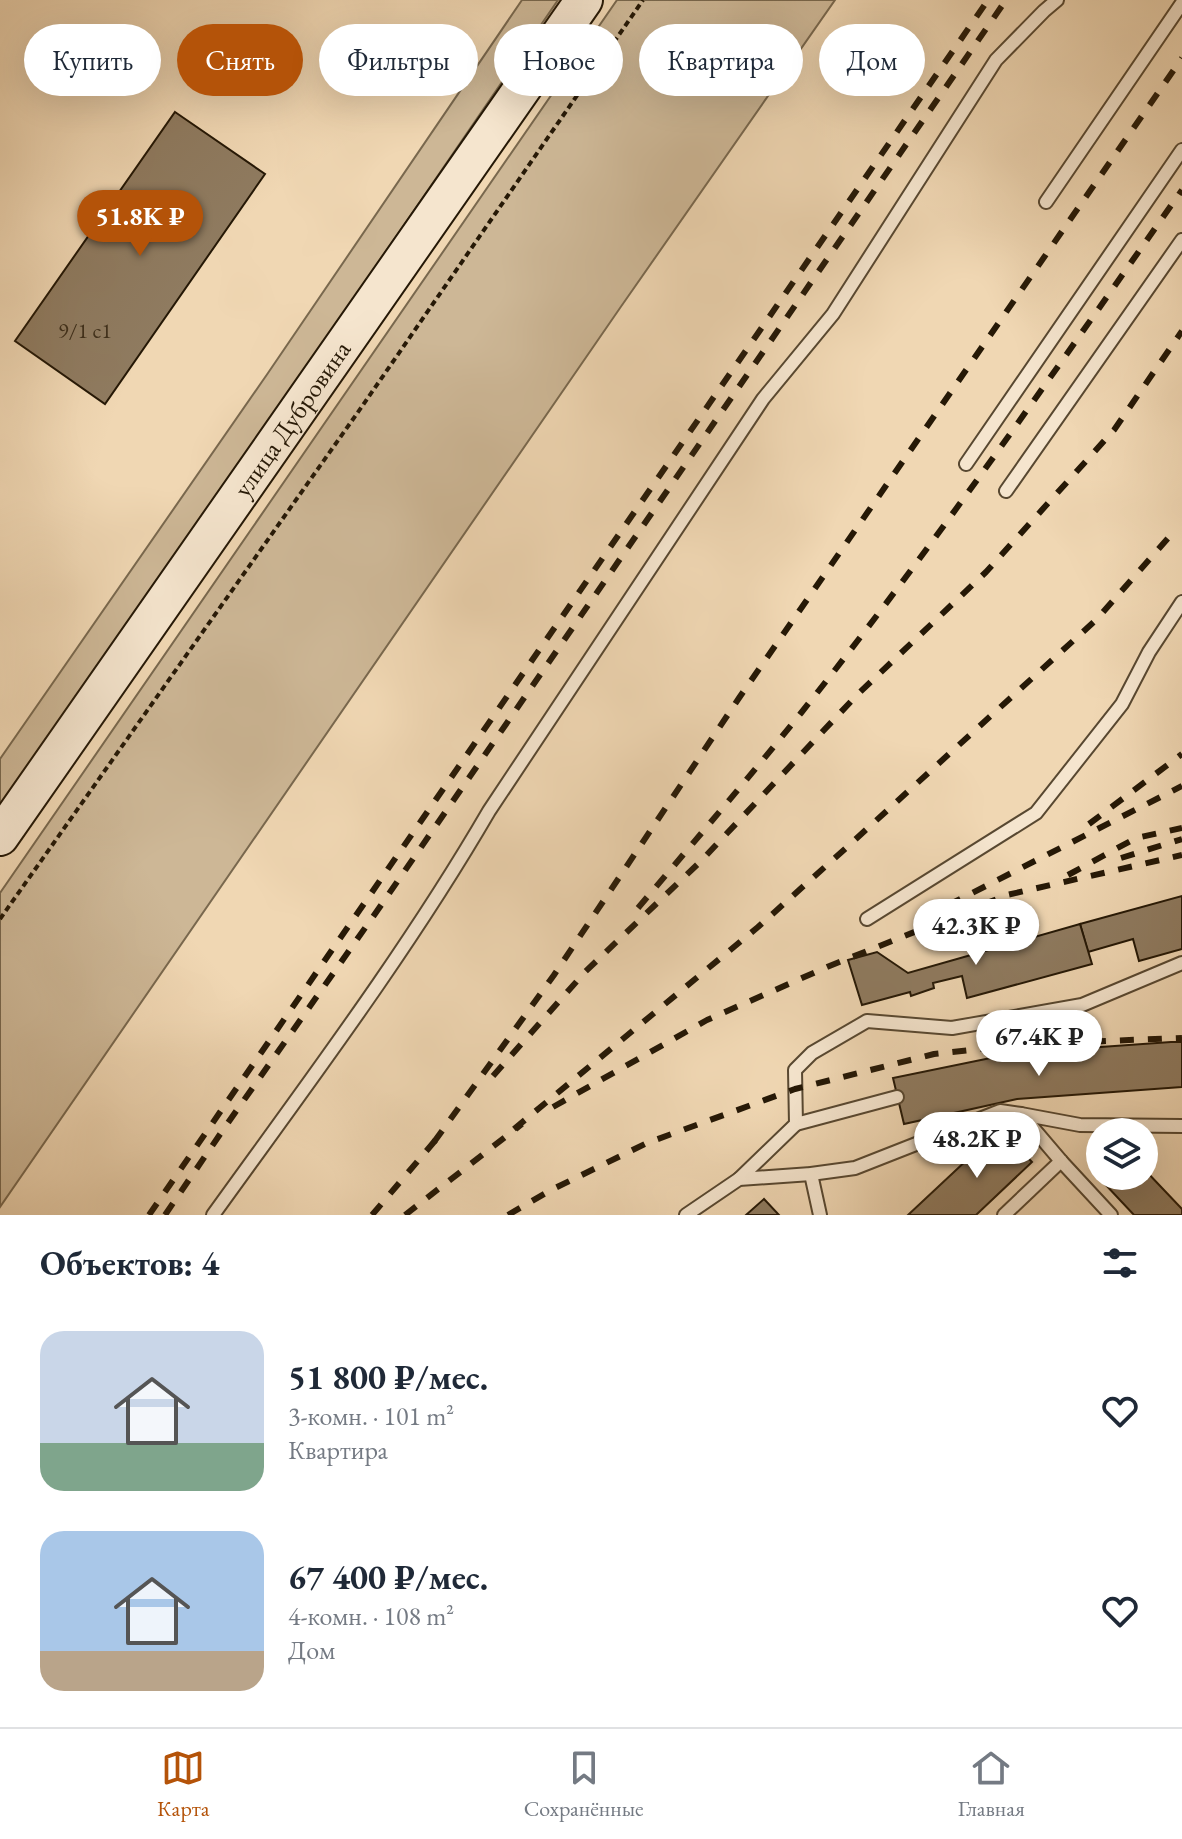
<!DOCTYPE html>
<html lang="ru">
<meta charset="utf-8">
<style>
:root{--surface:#fff;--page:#f6f6f7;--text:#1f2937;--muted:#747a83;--line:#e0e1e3;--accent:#b45309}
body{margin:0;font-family:"EB Garamond",serif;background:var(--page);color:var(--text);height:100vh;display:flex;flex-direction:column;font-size:30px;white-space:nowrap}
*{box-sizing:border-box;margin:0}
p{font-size:26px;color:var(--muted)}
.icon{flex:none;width:44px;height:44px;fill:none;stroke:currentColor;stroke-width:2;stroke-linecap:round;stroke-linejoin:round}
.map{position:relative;height:1215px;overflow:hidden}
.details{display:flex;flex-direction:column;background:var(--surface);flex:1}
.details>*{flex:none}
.top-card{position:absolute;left:24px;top:24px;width:1134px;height:72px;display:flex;gap:16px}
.tools{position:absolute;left:1086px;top:1118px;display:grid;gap:16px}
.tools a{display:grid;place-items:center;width:72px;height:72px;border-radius:50%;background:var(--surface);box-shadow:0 8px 32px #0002;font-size:40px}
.price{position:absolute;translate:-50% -68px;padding:0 18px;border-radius:28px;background:#fff;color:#222;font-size:26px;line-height:52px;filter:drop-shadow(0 2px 4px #0008)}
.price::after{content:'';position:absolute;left:50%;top:48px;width:24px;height:18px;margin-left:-12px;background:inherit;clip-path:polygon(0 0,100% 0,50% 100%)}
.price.on{background:var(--accent);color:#fff}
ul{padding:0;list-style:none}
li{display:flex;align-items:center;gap:24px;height:200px;padding:0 40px}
li span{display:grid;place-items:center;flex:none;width:224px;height:160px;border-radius:24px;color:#555}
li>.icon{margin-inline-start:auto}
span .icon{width:96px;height:96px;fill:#fffc;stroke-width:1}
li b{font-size:34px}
h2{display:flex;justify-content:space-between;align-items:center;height:96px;padding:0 40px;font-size:34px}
.tag{padding:0 28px;border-radius:36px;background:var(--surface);box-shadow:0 8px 32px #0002;font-size:28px;line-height:72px}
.tag.on{background:var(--accent);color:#fff}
.menu{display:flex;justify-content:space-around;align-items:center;height:112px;border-top:2px solid var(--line);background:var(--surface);font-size:22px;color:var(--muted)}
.menu a{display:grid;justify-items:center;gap:4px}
.menu .on{color:var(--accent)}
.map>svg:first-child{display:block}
.green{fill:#cdb796;stroke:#79684e;stroke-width:2}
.building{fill:#8f7b60;stroke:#251806;stroke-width:2}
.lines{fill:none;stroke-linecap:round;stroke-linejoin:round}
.service-casing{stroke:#584831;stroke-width:16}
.secondary-casing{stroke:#251806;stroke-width:40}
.path{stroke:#251806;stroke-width:4;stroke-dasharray:6 4;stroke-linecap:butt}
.service{stroke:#f5e5ce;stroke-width:12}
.secondary{stroke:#f5e5ce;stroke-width:36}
.rail{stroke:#251806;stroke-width:6;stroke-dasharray:14 14;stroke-linecap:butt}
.labels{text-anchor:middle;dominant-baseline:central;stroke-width:7;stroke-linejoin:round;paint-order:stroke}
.number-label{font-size:22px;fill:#40311c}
.street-label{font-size:26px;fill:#251806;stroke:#f5e5ce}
</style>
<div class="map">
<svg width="1182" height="1215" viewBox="0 0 1182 1215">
<rect width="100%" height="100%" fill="#f0d7b3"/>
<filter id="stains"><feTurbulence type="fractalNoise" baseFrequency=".0025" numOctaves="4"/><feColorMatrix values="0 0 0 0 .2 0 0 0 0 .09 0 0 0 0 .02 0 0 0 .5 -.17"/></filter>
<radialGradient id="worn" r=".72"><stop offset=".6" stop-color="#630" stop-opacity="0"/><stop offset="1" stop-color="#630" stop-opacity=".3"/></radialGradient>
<g class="green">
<path d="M522,0H558L125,633L0,808V759L268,373Z"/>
<path d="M617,0H835L620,308L0,1207V893Z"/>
</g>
<g class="building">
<path d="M175,112L265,174L105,404L15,341Z"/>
<path d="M1182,896V949L1139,961L1133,939L1088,952L1080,924Z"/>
<path d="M1080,924L1092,964L967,998L962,976L933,983L934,988L911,996L910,992L862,1005L848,960L877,952L908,973Z"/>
<path d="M1171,1042H1182V1087L1017,1099L904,1124L893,1078L1015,1053Z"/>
<path d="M1000,1129L1032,1162L976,1215H908Z"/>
<path d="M1144,1169L1182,1209V1215H1134L1103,1182L1109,1176H1144Z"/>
<path d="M764,1199L779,1215H746Z"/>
</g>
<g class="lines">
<defs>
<g id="service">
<path d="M1046,202L1182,3"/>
<path d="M966,464L1182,150"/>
<path d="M1006,491L1182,240"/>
<path d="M867,919L1036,813L1122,704L1149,652L1182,602"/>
<path d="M1021,1114L1080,1125L1182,1126"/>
<path d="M796,1124L897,1097"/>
<path d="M811,1174L820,1215"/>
<path d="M739,1179L796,1124L795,1070L812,1053L867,1021L952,1028L1082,1005L1182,963"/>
<path d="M213,1215C308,1083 407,952 489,811L763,399L833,314L996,60L1044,11L1057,0"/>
<path d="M686,1215L739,1179L811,1174L855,1168L1000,1111L1021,1114L1061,1161L1111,1215"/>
<path d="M1004,1215L1061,1161"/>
</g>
<g id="secondary">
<path id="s1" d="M0,837L584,0"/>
</g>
</defs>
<use href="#service" class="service-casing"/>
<use href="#secondary" class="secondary-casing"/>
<path class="path" d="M0,919L363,405L643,0"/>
<use href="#service" class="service"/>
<use href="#secondary" class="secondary"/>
<g class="rail">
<path d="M1089,824L1182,754"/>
<path d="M1121,858L1182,839"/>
<path d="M1068,875L1136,838L1182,828"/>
<path d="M638,908C693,843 748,779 801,713C936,544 1058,366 1182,190"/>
<path d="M923,918L1182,786"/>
<path d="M493,1076L585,972L700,862L857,695L986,572L1114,430L1182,331"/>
<path d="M553,1107L707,1020L827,967L1007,895L1182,855"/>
<path d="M514,1129L758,927L846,848L1097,619L1176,529"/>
<path d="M434,1142L554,975L739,698L1182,58"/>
<path d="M149,1215L988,0"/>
<path d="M165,1215L225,1127L377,911L1006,0"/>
<path d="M372,1215L439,1136"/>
<path d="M405,1215L522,1124"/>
<path d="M508,1215L551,1190L647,1143L795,1089L934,1054L1027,1044L1182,1038"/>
</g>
</g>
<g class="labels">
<g class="number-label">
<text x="85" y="330">9/1 с1</text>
</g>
<g class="street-label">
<text stroke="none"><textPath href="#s1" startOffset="510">улица Дубровина</textPath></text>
</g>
</g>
<rect width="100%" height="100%" filter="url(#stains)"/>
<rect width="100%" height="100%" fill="url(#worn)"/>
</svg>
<div class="tools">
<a><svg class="icon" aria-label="layers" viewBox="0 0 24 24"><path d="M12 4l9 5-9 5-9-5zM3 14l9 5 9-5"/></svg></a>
</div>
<b class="price on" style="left:140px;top:258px">51.8K ₽</b>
<b class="price" style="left:976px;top:967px">42.3K ₽</b>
<b class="price" style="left:1039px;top:1078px">67.4K ₽</b>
<b class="price" style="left:977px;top:1180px">48.2K ₽</b>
<div class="top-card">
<a class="tag">Купить</a>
<a class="tag on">Снять</a>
<a class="tag">Фильтры</a>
<a class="tag">Новое</a>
<a class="tag">Квартира</a>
<a class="tag">Дом</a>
</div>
</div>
<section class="details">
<h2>Объектов: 4<svg class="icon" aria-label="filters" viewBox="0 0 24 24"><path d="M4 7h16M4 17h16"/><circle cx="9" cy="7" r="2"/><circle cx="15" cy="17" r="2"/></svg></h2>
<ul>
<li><span style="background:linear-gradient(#c9d6e8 70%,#7fa58c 0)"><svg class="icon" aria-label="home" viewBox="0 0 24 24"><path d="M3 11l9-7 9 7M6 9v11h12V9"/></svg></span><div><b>51 800 ₽/мес.</b><p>3-комн. · 101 m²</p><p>Квартира</p></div><svg class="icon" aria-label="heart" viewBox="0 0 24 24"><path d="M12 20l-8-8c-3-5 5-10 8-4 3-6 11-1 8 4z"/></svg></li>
<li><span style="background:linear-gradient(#a9c7e8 75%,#b9a48a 0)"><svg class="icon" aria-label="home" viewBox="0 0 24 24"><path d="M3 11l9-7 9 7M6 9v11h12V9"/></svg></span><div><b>67 400 ₽/мес.</b><p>4-комн. · 108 m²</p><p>Дом</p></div><svg class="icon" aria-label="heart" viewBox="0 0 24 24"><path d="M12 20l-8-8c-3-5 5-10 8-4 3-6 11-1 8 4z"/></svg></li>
</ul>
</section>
<nav class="menu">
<a class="on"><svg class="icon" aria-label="map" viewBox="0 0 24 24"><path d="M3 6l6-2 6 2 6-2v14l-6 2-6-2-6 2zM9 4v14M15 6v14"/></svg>Карта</a>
<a><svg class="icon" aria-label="saved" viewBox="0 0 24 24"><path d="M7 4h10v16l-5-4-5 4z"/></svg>Сохранённые</a>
<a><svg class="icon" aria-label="home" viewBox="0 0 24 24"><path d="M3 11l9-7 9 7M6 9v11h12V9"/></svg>Главная</a>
</nav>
